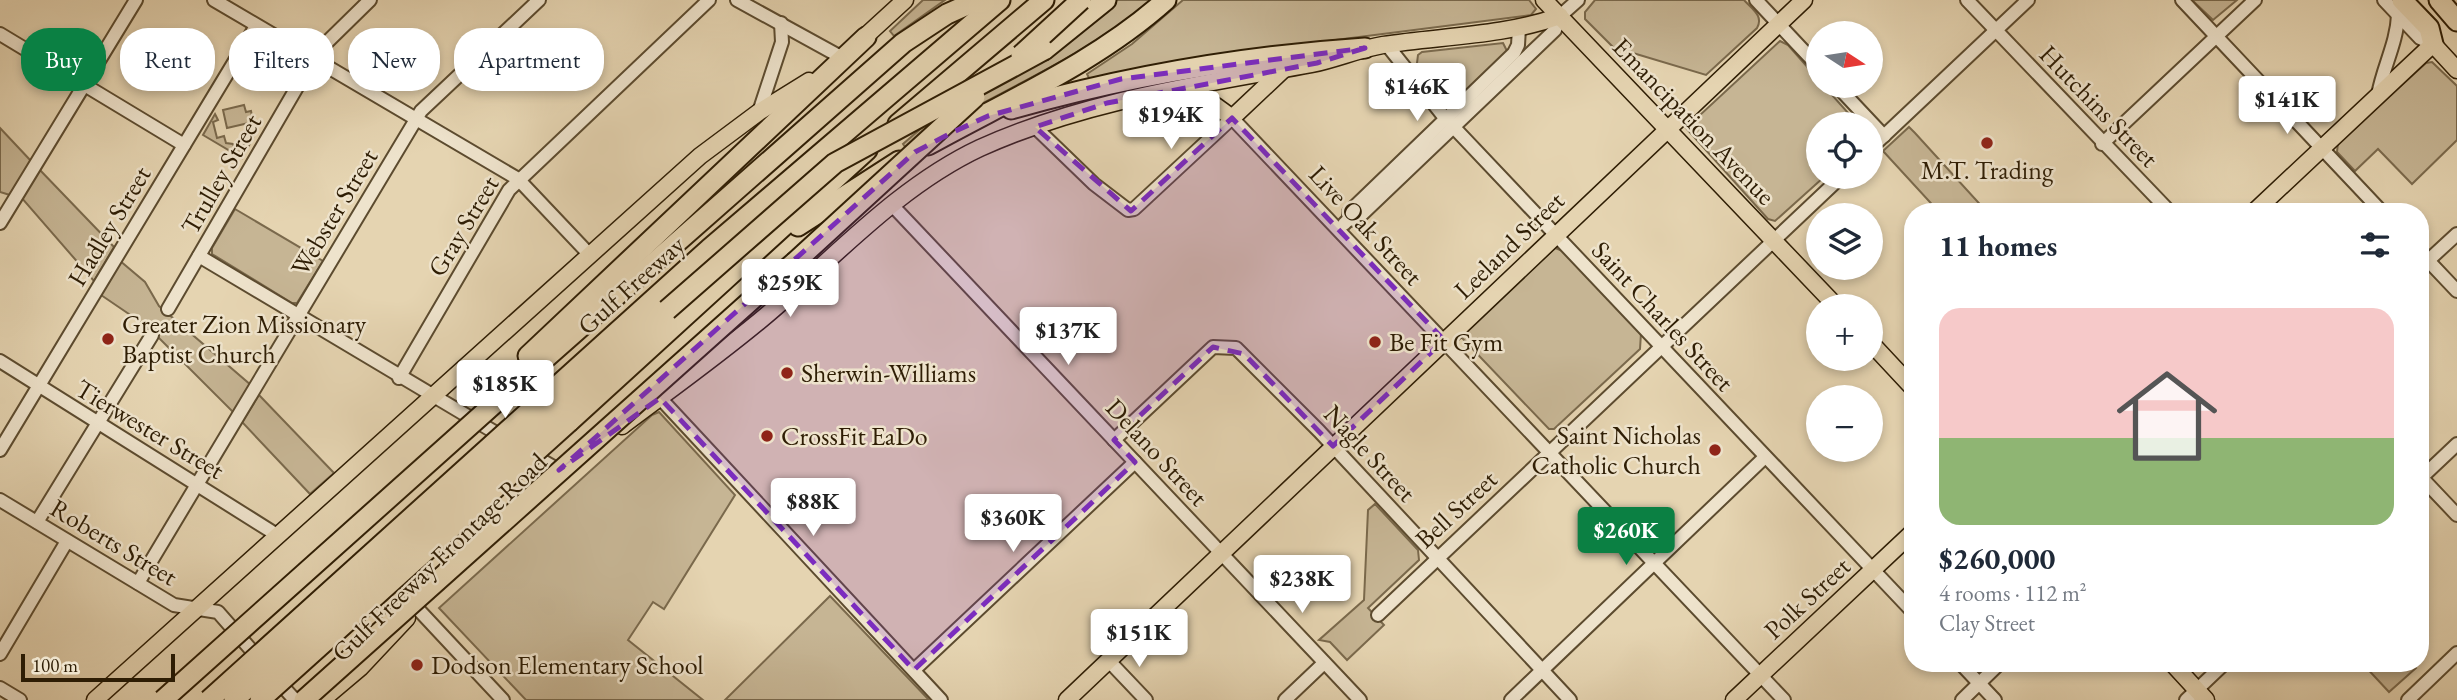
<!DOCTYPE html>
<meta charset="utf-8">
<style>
:root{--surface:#fff;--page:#f6f6f7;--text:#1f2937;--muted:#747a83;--accent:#0b8043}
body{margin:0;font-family:"EB Garamond",serif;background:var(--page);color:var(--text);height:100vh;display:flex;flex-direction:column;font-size:26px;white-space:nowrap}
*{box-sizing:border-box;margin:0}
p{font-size:23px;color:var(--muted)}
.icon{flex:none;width:38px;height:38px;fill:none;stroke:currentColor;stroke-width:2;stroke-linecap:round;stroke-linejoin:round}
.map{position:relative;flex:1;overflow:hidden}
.drawer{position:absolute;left:1904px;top:203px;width:525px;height:469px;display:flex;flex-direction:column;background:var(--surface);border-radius:28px;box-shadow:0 4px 10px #0003}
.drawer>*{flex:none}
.guide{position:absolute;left:21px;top:28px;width:665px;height:63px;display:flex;gap:14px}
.needle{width:46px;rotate:102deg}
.buttons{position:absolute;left:1806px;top:21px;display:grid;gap:14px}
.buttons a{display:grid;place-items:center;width:77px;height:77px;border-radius:50%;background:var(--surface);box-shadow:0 4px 10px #0003;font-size:35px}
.scale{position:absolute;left:21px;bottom:18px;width:154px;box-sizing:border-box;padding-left:7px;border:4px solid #2e1d04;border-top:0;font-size:19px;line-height:24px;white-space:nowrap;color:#2e1d04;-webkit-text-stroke:5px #eee3cc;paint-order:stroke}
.price{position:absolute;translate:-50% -60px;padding:0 16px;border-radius:7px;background:#fff;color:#222;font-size:23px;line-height:46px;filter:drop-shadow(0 2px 4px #0008)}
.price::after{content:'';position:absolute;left:50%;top:42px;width:21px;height:16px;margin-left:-10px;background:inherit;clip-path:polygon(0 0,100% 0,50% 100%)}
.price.active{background:var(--accent);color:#fff}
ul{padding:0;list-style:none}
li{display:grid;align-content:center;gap:14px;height:371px;padding:0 35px}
li span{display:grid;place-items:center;height:217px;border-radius:21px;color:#555}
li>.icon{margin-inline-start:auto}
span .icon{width:126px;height:126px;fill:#fffc;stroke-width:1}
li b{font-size:30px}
h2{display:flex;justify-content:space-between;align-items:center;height:84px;padding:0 35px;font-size:30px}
.tag{padding:0 24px;border-radius:28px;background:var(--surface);box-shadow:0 4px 10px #0003;font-size:24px;line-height:63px}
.tag.active{background:var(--accent);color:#fff}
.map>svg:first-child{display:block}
.green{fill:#c6b594;stroke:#7a694c;stroke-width:2}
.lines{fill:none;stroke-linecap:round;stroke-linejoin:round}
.minor-casing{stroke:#5c4b2f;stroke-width:16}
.major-casing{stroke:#2e1d04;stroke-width:19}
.highway-casing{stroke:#2e1d04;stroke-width:23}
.minor{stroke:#eee3cc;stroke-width:12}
.major{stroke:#e5d4b1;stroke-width:16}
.highway{stroke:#e5d4b1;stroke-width:19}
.highway-bridge-casing{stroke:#2e1d04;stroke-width:23;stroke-linecap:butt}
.highway-bridge{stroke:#e5d4b1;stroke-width:19}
.marked{fill:#7b2cbf;fill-opacity:0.2;stroke:#7b2cbf;stroke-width:5;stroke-dasharray:14 9;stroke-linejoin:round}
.poi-dot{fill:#8f2418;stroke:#eee3cc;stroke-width:2.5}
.labels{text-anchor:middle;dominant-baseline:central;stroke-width:5;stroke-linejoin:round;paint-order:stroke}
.street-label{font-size:26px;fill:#2e1d04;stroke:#eee3cc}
.poi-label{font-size:26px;fill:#2e1d04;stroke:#eee3cc;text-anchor:start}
</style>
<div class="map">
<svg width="2457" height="700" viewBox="0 0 2457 700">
<rect width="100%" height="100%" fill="#e5d4b1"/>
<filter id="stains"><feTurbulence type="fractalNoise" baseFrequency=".00286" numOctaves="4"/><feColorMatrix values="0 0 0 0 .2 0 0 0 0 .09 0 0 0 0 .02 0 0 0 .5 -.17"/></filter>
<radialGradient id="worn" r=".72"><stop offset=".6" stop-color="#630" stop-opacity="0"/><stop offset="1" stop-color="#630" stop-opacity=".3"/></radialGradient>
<g class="green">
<path d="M923,0H945L894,36L890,31Z"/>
<path d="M1113,0H1151C1078,63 985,96 905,147L903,144L940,112Z"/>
<path d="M1183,0H1529L1536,9L1531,15L1304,44L1090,80L1087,74L1132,44Z"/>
<path d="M1595,0H1744C1752,9 1764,16 1757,28L1706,75L1613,47L1585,19V12Z"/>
<path d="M2192,0H2237L2213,20Z"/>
<path d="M1780,41L1788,45L1818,79V86H1824L1858,124H1818V177H1824L1775,221L1768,219L1686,128Z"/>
<path d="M1503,43L1508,53L1448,108L1416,71L1418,55L1422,52Z"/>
<path d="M2432,62L2457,86V140L2412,184L2378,149L2355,171L2337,152L2338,143L2426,63Z"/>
<path d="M244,105L246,112L251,111L253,122L227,128L223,110Z"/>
<path d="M215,114L218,120L213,122L217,138L224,136L226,143L233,144L235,149L252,140L242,158L203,135Z"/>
<path d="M1909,127L1915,133L1987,212H1939L1883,151Z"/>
<path d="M0,128L31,161L10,195L0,192Z"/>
<path d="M38,168L114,247L94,281L20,196Z"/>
<path d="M235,209L323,261L297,303H292L212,254V248Z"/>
<path d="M1555,248L1563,251L1641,333L1640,349L1554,429H1549L1462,338L1463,334Z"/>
<path d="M119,260L145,282L159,306L252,386L234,413L148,327L101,295Z"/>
<path d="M259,395L334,473L310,494L242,422Z"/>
<path d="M659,412L735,495L664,609L653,602L628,640L703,700H526L439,608L652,415Z"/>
<path d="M1375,504L1418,550L1419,560L1368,608L1384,625L1347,660L1330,642L1319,640L1364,600L1368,510Z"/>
<path d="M830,596L929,700H725Z"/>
<path d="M2362,663H2411L2416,668L2389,692Z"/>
</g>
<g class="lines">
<defs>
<g id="minor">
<path d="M214,0L518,179L589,254"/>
<path d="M737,0L839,56"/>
<path d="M1756,0L1818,66"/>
<path d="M1967,0L2170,212"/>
<path d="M2182,0L2382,212"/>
<path d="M2384,0L2420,38L2433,44"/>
<path d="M0,34L184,145"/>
<path d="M1387,45L1445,118L1913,612"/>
<path d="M1837,86L1884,136"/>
<path d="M2378,95C2383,67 2397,43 2398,15"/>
<path d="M759,112L782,42L781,23"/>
<path d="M1035,127L1094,184L1128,210L1134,209L1232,118L1784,700"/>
<path d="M2102,144L2255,0"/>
<path d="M1871,148L2028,0"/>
<path d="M892,205L1360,700"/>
<path d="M1349,219L1356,220L1555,30L1560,16L1578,0"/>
<path d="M0,223L136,0"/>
<path d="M1344,224L1349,219V212L1514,53L1518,45L1519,28"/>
<path d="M2420,252L2457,291"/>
<path d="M199,256L506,439"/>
<path d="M2420,268L2457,234"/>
<path d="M168,309L318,51L370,0"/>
<path d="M0,361L277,535"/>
<path d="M399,378L509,190L709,0"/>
<path d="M660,398L941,700"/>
<path d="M1114,440L1213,347L1236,348L1319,431L1570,700"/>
<path d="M0,450L256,26"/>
<path d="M527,452L562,472"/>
<path d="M2420,476L2457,515"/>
<path d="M2420,479L2457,444"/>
<path d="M0,500L174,605L218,612L260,660"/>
<path d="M37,522L152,335"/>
<path d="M138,583L421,111L539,0"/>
<path d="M416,607L503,700"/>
<path d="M1378,615L1841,177"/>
<path d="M0,654L67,541"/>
<path d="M1108,660L1146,700"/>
<path d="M1960,663L1995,700"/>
<path d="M914,670L1135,462"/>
<path d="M276,679L295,700"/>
<path d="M0,688L20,700"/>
<path d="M1285,700L1324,663"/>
<path d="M1511,700L1765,457"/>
<path d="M1962,700L2000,663"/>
<path d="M2186,700L2225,663"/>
<path d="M2408,700L2457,653"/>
</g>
<g id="major">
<path d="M1544,0L1836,306"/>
<path d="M857,44L905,0"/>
<path d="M1177,91C1200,93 1214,104 1232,118L1284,69"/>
<path d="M2254,212L2433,44L2457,70"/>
<path d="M1871,343L1913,388"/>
<path d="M622,426C671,389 722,353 769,313C836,256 899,186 980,148C1086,100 1199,85 1312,64C1336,59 1359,49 1383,45C1442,36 1504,36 1560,16"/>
<path d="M2172,663L2206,700"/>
<path d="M95,700L700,156L759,112L809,81"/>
<path d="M322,700L360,668L407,618"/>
<path d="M1067,700L1804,0"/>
<path d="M1734,700L1913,532"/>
</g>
<g id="highway">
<path d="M2402,0L2429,28L2433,44"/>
<path d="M2439,0L2457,21"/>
<path d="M1044,50L1106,0"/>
<path d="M1011,109C1127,76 1244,56 1365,48"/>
<path d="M898,124L1044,0"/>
<path d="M928,145C1009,100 1097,62 1166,0"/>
<path d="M798,226L899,161"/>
<path d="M766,287L795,262"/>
<path d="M528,356L866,37"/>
<path d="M523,378L903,43L947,14L978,0"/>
<path d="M545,397L709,249L1000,0"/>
<path d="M557,409L667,310"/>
<path d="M569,422L867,150"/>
</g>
</defs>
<use href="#minor" class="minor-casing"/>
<use href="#major" class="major-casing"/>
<use href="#highway" class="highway-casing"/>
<use href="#minor" class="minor"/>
<use href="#major" class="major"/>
<use href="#highway" class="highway"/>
<defs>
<g id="highway-bridge">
<path d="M1021,55L1081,0"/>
<path d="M795,262L975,97"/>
<path d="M667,310L835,163L1044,50"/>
<path d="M163,700L523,378"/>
<path d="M209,700L545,397"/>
<path d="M234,700L557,409"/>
<path d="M260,700L569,422"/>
<path d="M304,700L766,287"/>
</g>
</defs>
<use href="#highway-bridge" class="highway-bridge-casing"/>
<use href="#highway-bridge" class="highway-bridge"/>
</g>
<path class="marked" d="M1365,48L1317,63L1107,103L1035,127L1131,211L1232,118L1444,340L1333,446L1244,354L1213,347L1114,440L1135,462L914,670L660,398L559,470L915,152L949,134L988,116L1121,79Z"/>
<g class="poi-dot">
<circle cx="1987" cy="143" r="7"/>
<circle cx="108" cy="339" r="7"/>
<circle cx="1375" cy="342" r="7"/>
<circle cx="787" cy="373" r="7"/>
<circle cx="767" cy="436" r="7"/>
<circle cx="1715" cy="450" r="7"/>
<circle cx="417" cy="665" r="7"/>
</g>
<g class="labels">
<g class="street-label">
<text transform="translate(2099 106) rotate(46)">Hutchins Street</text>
<text transform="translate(1694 121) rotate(46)">Emancipation Avenue</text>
<text transform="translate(221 174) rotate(-60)">Trulley Street</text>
<text transform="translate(334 212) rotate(-59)">Webster Street</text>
<text transform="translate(1366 225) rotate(47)">Live Oak Street</text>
<text transform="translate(109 226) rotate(-59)">Hadley Street</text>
<text transform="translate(463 226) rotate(-59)">Gray Street</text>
<text transform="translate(1509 245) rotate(-44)">Leeland Street</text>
<text transform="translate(631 285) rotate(-42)">Gulf Freeway</text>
<text transform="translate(1663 316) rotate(47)">Saint Charles Street</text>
<text transform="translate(150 429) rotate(31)">Tierwester Street</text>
<text transform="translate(1157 452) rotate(47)">Delano Street</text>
<text transform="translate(1370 453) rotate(47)">Nagle Street</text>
<text transform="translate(1456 509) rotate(-43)">Bell Street</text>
<text transform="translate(114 542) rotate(31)">Roberts Street</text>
<text transform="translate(439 557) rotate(-44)">Gulf Freeway Frontage Road</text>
<text transform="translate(1807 598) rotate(-43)">Polk Street</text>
</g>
<g class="poi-label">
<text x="1987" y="170" text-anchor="middle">M.T. Trading</text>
<text x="122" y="324">Greater Zion Missionary<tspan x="122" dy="30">Baptist Church</tspan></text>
<text x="1389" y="342">Be Fit Gym</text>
<text x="801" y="373">Sherwin-Williams</text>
<text x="1701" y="435" text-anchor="end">Saint Nicholas<tspan x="1701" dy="30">Catholic Church</tspan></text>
<text x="781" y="436">CrossFit EaDo</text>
<text x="431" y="665">Dodson Elementary School</text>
</g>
</g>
<rect width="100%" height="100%" filter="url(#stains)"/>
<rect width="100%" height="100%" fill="url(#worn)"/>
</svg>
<div class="buttons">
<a><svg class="needle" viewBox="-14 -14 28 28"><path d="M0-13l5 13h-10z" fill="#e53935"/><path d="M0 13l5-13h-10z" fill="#747a83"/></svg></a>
<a><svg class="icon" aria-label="locate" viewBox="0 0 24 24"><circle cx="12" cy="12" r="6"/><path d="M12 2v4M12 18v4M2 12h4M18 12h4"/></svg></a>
<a><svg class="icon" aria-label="layers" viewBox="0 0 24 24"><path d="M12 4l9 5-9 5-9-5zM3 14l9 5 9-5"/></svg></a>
<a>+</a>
<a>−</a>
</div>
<div class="scale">100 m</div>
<b class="price" style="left:1417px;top:123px">$146K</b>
<b class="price" style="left:2287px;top:136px">$141K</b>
<b class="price" style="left:1171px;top:151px">$194K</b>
<b class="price" style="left:790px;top:319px">$259K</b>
<b class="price" style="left:1068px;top:367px">$137K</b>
<b class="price" style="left:505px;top:420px">$185K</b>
<b class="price" style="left:813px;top:538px">$88K</b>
<b class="price" style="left:1013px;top:554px">$360K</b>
<b class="price active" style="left:1626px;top:567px">$260K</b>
<b class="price" style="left:1302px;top:615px">$238K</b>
<b class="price" style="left:1139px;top:669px">$151K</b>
<div class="guide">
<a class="tag active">Buy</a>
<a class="tag">Rent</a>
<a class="tag">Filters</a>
<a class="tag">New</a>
<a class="tag">Apartment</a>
</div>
<section class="drawer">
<h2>11 homes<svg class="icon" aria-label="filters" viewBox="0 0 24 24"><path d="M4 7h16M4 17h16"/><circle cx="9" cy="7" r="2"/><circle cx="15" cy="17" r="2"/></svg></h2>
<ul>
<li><span style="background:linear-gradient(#f6c9c9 60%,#8fb573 0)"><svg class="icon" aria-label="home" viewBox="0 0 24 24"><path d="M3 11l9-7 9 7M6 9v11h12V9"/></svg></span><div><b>$260,000</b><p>4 rooms · 112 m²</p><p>Clay Street</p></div></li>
</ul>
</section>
</div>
